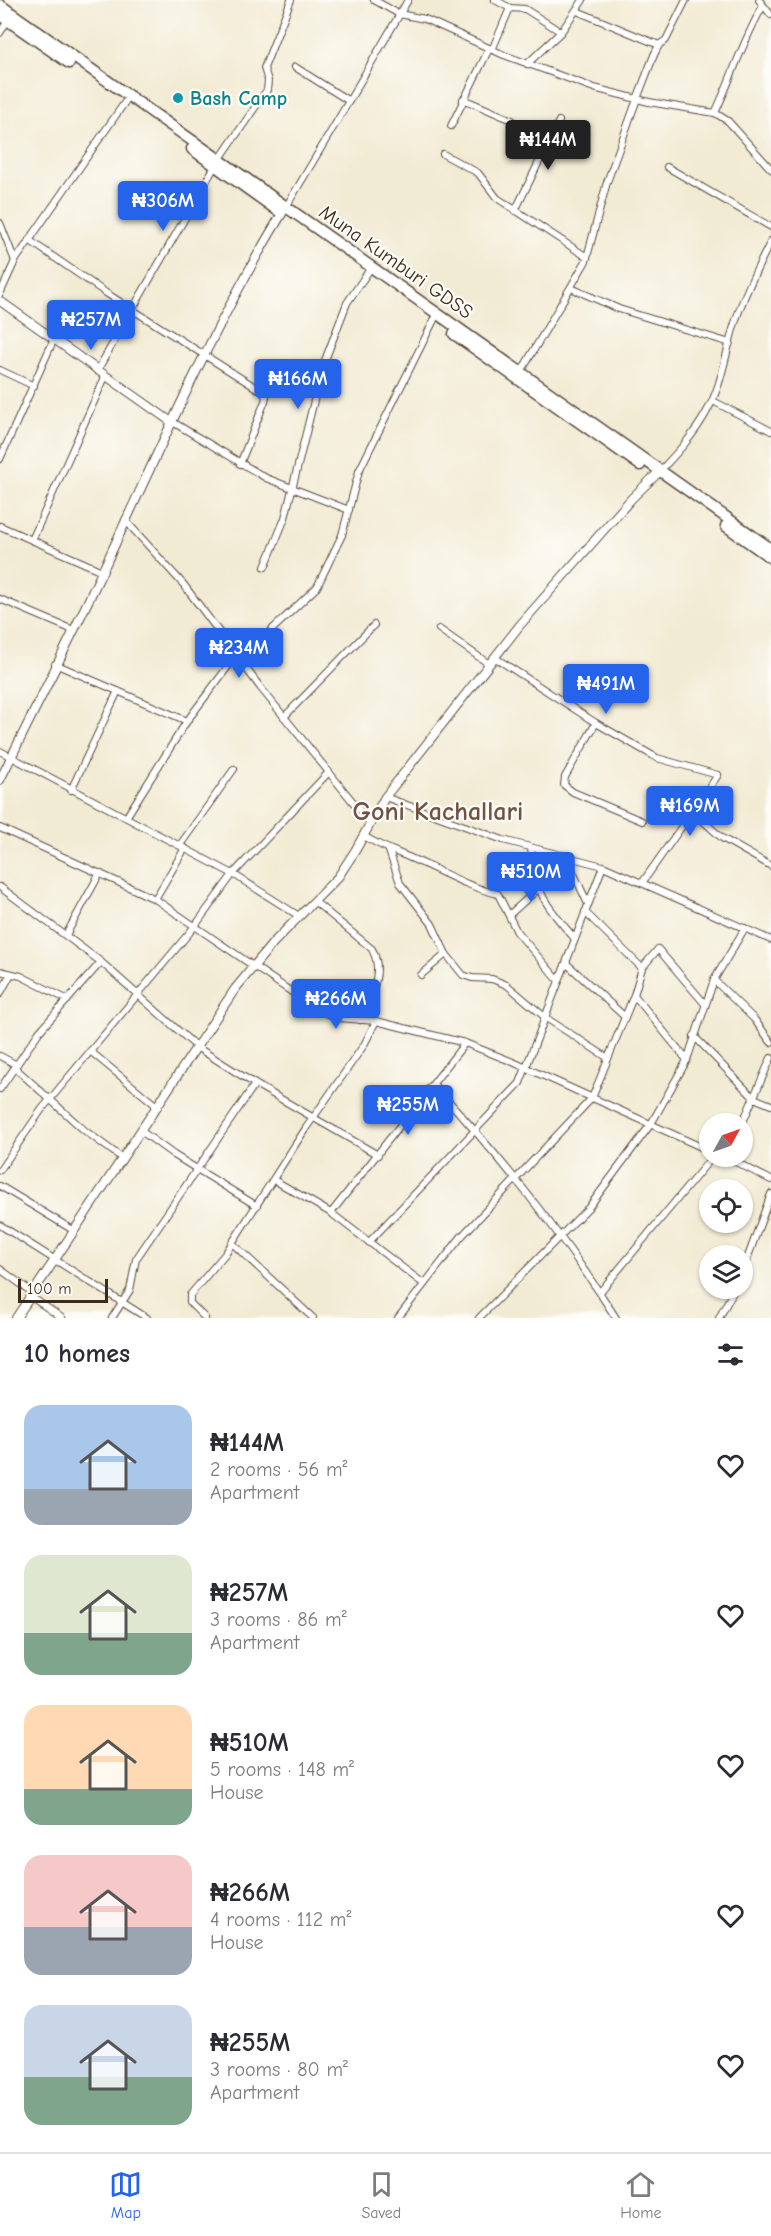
<!DOCTYPE html>
<meta charset="utf-8">
<style>
:root{--surface:#fff;--page:#f2f2f3;--text:#2b2b33;--muted:#7c7c81;--line:#e1e1e2;--accent:#2563eb}
body{margin:0;font-family:"Comic Neue",sans-serif;background:var(--page);color:var(--text);height:100vh;display:flex;flex-direction:column;font-size:22px;white-space:nowrap}
*{box-sizing:border-box;margin:0}
p{font-size:20px;color:var(--muted)}
.icon{flex:none;width:33px;height:33px;fill:none;stroke:currentColor;stroke-width:2;stroke-linecap:round;stroke-linejoin:round}
.map{position:relative;height:1318px;overflow:hidden}
.side{display:flex;flex-direction:column;background:var(--surface);flex:1}
.side>*{flex:none}
.needle{width:39px;rotate:50deg}
.buttons{position:absolute;left:699px;top:1113px;display:grid;gap:12px}
.buttons a{display:grid;place-items:center;width:54px;height:54px;border-radius:50%;background:var(--surface);box-shadow:0 2px 4px #0004;font-size:30px}
.scale{position:absolute;left:18px;bottom:15px;width:90px;box-sizing:border-box;padding-left:6px;border:3px solid #3b2a1e;border-top:0;font-size:16px;line-height:21px;white-space:nowrap;color:#3b2a1e;-webkit-text-stroke:4px #fdfcf7;paint-order:stroke}
.price{position:absolute;translate:-50% -51px;padding:0 14px;border-radius:6px;background:var(--accent);color:#fff;font-size:20px;line-height:39px;filter:drop-shadow(0 2px 3px #0008)}
.price::after{content:'';position:absolute;left:50%;top:36px;width:18px;height:14px;margin-left:-9px;background:inherit;clip-path:polygon(0 0,100% 0,50% 100%)}
.price.current{background:#222;color:#fff}
ul{padding:0;list-style:none}
li{display:flex;align-items:center;gap:18px;height:150px;padding:0 24px}
li span{display:grid;place-items:center;flex:none;width:168px;height:120px;border-radius:18px;color:#555}
li>.icon{margin-inline-start:auto}
span .icon{width:72px;height:72px;fill:#fffc;stroke-width:1}
li b{font-size:26px}
h2{display:flex;justify-content:space-between;align-items:center;height:72px;padding:0 24px;font-size:26px}
.menu{display:flex;justify-content:space-around;align-items:center;height:84px;border-top:2px solid var(--line);background:var(--surface);font-size:16px;color:var(--muted)}
.menu a{display:grid;justify-items:center;gap:3px}
.menu .current{color:var(--accent)}
.map>svg:first-child{display:block}
.lines{fill:none;stroke-linecap:round;stroke-linejoin:round}
.minor-casing{stroke:#564739;stroke-width:8}
.tertiary-casing{stroke:#564739;stroke-width:10}
.secondary-casing{stroke:#564739;stroke-width:10}
.trunk-casing{stroke:#564739;stroke-width:13}
.minor{stroke:#fff;stroke-width:6}
.tertiary{stroke:#fff;stroke-width:8}
.secondary{stroke:#fff;stroke-width:8}
.trunk{stroke:#fff;stroke-width:10}
.culture-dot{fill:#0f9aa8;stroke:#fdfcf7;stroke-width:2}
.labels{text-anchor:middle;dominant-baseline:central;stroke-width:4.5;stroke-linejoin:round;paint-order:stroke}
.culture-label{font-size:20px;font-weight:bold;fill:#0d838f;stroke:#fdfcf7;text-anchor:start}
.street-label{font-size:20px;fill:#3b2a1e;stroke:#fdfcf7}
.district-label{font-size:26px;font-weight:bold;fill:#715346;stroke:#fdfcf7}
</style>
<div class="map">
<svg width="771" height="1318" viewBox="0 0 771 1318">
<rect width="100%" height="100%" fill="#fdfcf7"/>
<filter id="ink" filterUnits="userSpaceOnUse"><feTurbulence type="fractalNoise" baseFrequency=".0167" numOctaves="2"/><feDisplacementMap in="SourceGraphic" scale="12" xChannelSelector="R" yChannelSelector="G"/><feConvolveMatrix kernelMatrix="1 2 1 2 8 2 1 2 1" color-interpolation-filters="sRGB"/></filter>
<filter id="wash" filterUnits="userSpaceOnUse"><feTurbulence type="fractalNoise" baseFrequency=".008" numOctaves="4" result="noise"/><feDisplacementMap in="SourceGraphic" scale="24" xChannelSelector="R" yChannelSelector="G"/><feGaussianBlur stdDeviation="1.35" result="paint"/><feColorMatrix in="noise" values="0 0 0 0 0 0 0 0 0 0 0 0 0 0 0 0 0 1.4 0 .05"/><feComposite in="paint" operator="in"/></filter>
<g filter="url(#wash)">
<rect width="100%" height="100%" fill="#f2ebd4"/>
</g>
<g filter="url(#ink)">
<g class="lines">
<defs>
<g id="minor">
<path d="M374,0L399,14L425,19L504,55L594,88L649,102L715,113L728,121L771,169"/>
<path d="M495,0L510,8L525,9L561,32"/>
<path d="M759,0L771,15"/>
<path d="M577,11L659,45"/>
<path d="M0,33L8,20"/>
<path d="M492,50L510,8"/>
<path d="M527,64L561,32L583,0"/>
<path d="M295,67L349,101L408,0"/>
<path d="M463,99L512,120"/>
<path d="M715,113C732,77 743,40 763,6"/>
<path d="M451,126L489,49"/>
<path d="M443,154L478,173L497,198L587,257"/>
<path d="M219,160L267,90L268,81L264,68L291,0"/>
<path d="M667,167L771,227"/>
<path d="M286,207L349,101"/>
<path d="M515,211L559,121"/>
<path d="M0,223L15,261"/>
<path d="M29,240L106,293L263,392L266,397L265,401L240,464"/>
<path d="M571,288L619,309L730,343"/>
<path d="M0,294L15,261L125,102"/>
<path d="M0,370L34,386"/>
<path d="M97,371L215,166"/>
<path d="M521,372L586,261L607,182L637,99L654,55L659,45L666,40L686,0"/>
<path d="M713,401L771,431"/>
<path d="M171,421L266,478L349,510"/>
<path d="M0,459L54,339"/>
<path d="M660,471C677,453 694,435 706,413C722,386 725,355 734,326C743,296 757,269 771,241"/>
<path d="M125,520L184,585L260,687L370,823"/>
<path d="M0,526L102,571"/>
<path d="M32,540L105,377"/>
<path d="M265,567L285,518L322,368L347,303L368,272"/>
<path d="M0,599L73,630"/>
<path d="M439,629L489,664"/>
<path d="M494,657L596,723L657,758L718,775L642,883"/>
<path d="M240,660L317,587L342,535L359,471L434,320"/>
<path d="M55,664L187,721"/>
<path d="M284,717L374,625"/>
<path d="M596,723L565,777L564,785L573,792L642,821"/>
<path d="M0,751L233,874L299,916"/>
<path d="M71,790L118,691"/>
<path d="M385,797L503,840L603,866L771,940"/>
<path d="M692,811L722,838L771,866"/>
<path d="M127,816L187,721L236,656"/>
<path d="M0,828L155,899L318,1010L339,1018L376,1021L465,1043L513,1062L710,1151"/>
<path d="M364,836C381,847 397,852 415,860C443,872 468,887 498,894L517,932L559,981"/>
<path d="M180,845L234,769"/>
<path d="M531,848C533,891 548,908 575,939"/>
<path d="M389,851L400,883L432,924L446,954L463,975L472,978L492,979L507,985L546,1018L608,1058"/>
<path d="M566,857L588,904"/>
<path d="M0,887L101,962L198,1048L255,1084L378,1155"/>
<path d="M155,899L185,848"/>
<path d="M314,901L372,949C385,973 370,997 360,1020"/>
<path d="M585,912L642,968"/>
<path d="M509,915L538,889"/>
<path d="M66,935L100,873"/>
<path d="M566,963L625,1017"/>
<path d="M0,971L21,976L68,1000"/>
<path d="M421,975L446,954"/>
<path d="M714,980L754,1019L771,1042"/>
<path d="M0,994L11,974"/>
<path d="M634,995L687,1060"/>
<path d="M694,1036L754,1098L771,1105"/>
<path d="M90,1051L158,1107"/>
<path d="M0,1056L15,1064"/>
<path d="M14,1067L84,1130L122,1158"/>
<path d="M434,1085C501,1158 563,1234 616,1318"/>
<path d="M0,1089L39,1032L101,962"/>
<path d="M742,1124L771,1058"/>
<path d="M141,1131L174,1155L257,1206"/>
<path d="M724,1156L771,1180"/>
<path d="M0,1170L42,1109L195,926L233,874L328,773"/>
<path d="M274,1180L331,1213L424,1284"/>
<path d="M0,1186L73,1230"/>
<path d="M331,1213L465,1043"/>
<path d="M0,1225L147,1318"/>
<path d="M369,1242L520,1083L603,866"/>
<path d="M232,1243L313,1318"/>
<path d="M0,1269L33,1293"/>
<path d="M742,1273L771,1194"/>
<path d="M600,1292L713,1156"/>
<path d="M30,1296L62,1318"/>
<path d="M112,1318L130,1290L136,1259L255,1084"/>
<path d="M205,1318L190,1303V1295L225,1254L306,1128L364,1045L376,1021"/>
<path d="M398,1318L461,1237L592,1098L634,995L642,968L658,949L705,1004"/>
<path d="M479,1318L589,1207L651,1124L687,1060L714,980L745,928"/>
<path d="M719,1318L735,1288"/>
</g>
<g id="tertiary">
<path d="M0,301L170,421"/>
<path d="M0,780C34,711 69,642 102,572C160,449 214,323 286,207"/>
</g>
<path id="secondary" d="M16,1318L235,989L273,943L338,877L355,851L385,797L520,625L632,498L660,471"/>
<g id="trunk">
<path d="M0,5L771,549"/>
<path d="M0,15L69,63"/>
<path d="M192,149L277,210"/>
<path d="M454,334L640,465"/>
<path d="M726,526L771,558"/>
</g>
</defs>
<use href="#minor" class="minor-casing"/>
<use href="#tertiary" class="tertiary-casing"/>
<use href="#secondary" class="secondary-casing"/>
<use href="#trunk" class="trunk-casing"/>
<use href="#minor" class="minor"/>
<use href="#tertiary" class="tertiary"/>
<use href="#secondary" class="secondary"/>
<use href="#trunk" class="trunk"/>
</g>
</g>
<circle class="culture-dot" cx="178" cy="98" r="6"/>
<g class="labels">
<g class="culture-label">
<text x="190" y="98">Bash Camp</text>
</g>
<g class="street-label">
<text transform="translate(396 262) rotate(35)">Muna Kumburi GDSS</text>
</g>
<g class="district-label">
<text x="438" y="812">Goni Kachallari</text>
</g>
</g>
</svg>
<div class="buttons">
<a><svg class="needle" viewBox="-14 -14 28 28"><path d="M0-13l5 13h-10z" fill="#e53935"/><path d="M0 13l5-13h-10z" fill="#7c7c81"/></svg></a>
<a><svg class="icon" aria-label="locate" viewBox="0 0 24 24"><circle cx="12" cy="12" r="6"/><path d="M12 2v4M12 18v4M2 12h4M18 12h4"/></svg></a>
<a><svg class="icon" aria-label="layers" viewBox="0 0 24 24"><path d="M12 4l9 5-9 5-9-5zM3 14l9 5 9-5"/></svg></a>
</div>
<div class="scale">100 m</div>
<b class="price current" style="left:548px;top:171px">₦144M</b>
<b class="price" style="left:163px;top:232px">₦306M</b>
<b class="price" style="left:91px;top:351px">₦257M</b>
<b class="price" style="left:298px;top:410px">₦166M</b>
<b class="price" style="left:239px;top:679px">₦234M</b>
<b class="price" style="left:606px;top:715px">₦491M</b>
<b class="price" style="left:690px;top:837px">₦169M</b>
<b class="price" style="left:531px;top:903px">₦510M</b>
<b class="price" style="left:336px;top:1030px">₦266M</b>
<b class="price" style="left:408px;top:1136px">₦255M</b>
</div>
<section class="side">
<h2>10 homes<svg class="icon" aria-label="filters" viewBox="0 0 24 24"><path d="M4 7h16M4 17h16"/><circle cx="9" cy="7" r="2"/><circle cx="15" cy="17" r="2"/></svg></h2>
<ul>
<li><span style="background:linear-gradient(#a9c7e8 70%,#9aa5b1 0)"><svg class="icon" aria-label="home" viewBox="0 0 24 24"><path d="M3 11l9-7 9 7M6 9v11h12V9"/></svg></span><div><b>₦144M</b><p>2 rooms · 56 m²</p><p>Apartment</p></div><svg class="icon" aria-label="heart" viewBox="0 0 24 24"><path d="M12 20l-8-8c-3-5 5-10 8-4 3-6 11-1 8 4z"/></svg></li>
<li><span style="background:linear-gradient(#dfe7d0 65%,#7fa58c 0)"><svg class="icon" aria-label="home" viewBox="0 0 24 24"><path d="M3 11l9-7 9 7M6 9v11h12V9"/></svg></span><div><b>₦257M</b><p>3 rooms · 86 m²</p><p>Apartment</p></div><svg class="icon" aria-label="heart" viewBox="0 0 24 24"><path d="M12 20l-8-8c-3-5 5-10 8-4 3-6 11-1 8 4z"/></svg></li>
<li><span style="background:linear-gradient(#ffd9b3 70%,#7fa58c 0)"><svg class="icon" aria-label="home" viewBox="0 0 24 24"><path d="M3 11l9-7 9 7M6 9v11h12V9"/></svg></span><div><b>₦510M</b><p>5 rooms · 148 m²</p><p>House</p></div><svg class="icon" aria-label="heart" viewBox="0 0 24 24"><path d="M12 20l-8-8c-3-5 5-10 8-4 3-6 11-1 8 4z"/></svg></li>
<li><span style="background:linear-gradient(#f6c9c9 60%,#9aa5b1 0)"><svg class="icon" aria-label="home" viewBox="0 0 24 24"><path d="M3 11l9-7 9 7M6 9v11h12V9"/></svg></span><div><b>₦266M</b><p>4 rooms · 112 m²</p><p>House</p></div><svg class="icon" aria-label="heart" viewBox="0 0 24 24"><path d="M12 20l-8-8c-3-5 5-10 8-4 3-6 11-1 8 4z"/></svg></li>
<li><span style="background:linear-gradient(#c9d6e8 60%,#7fa58c 0)"><svg class="icon" aria-label="home" viewBox="0 0 24 24"><path d="M3 11l9-7 9 7M6 9v11h12V9"/></svg></span><div><b>₦255M</b><p>3 rooms · 80 m²</p><p>Apartment</p></div><svg class="icon" aria-label="heart" viewBox="0 0 24 24"><path d="M12 20l-8-8c-3-5 5-10 8-4 3-6 11-1 8 4z"/></svg></li>
</ul>
</section>
<nav class="menu">
<a class="current"><svg class="icon" aria-label="map" viewBox="0 0 24 24"><path d="M3 6l6-2 6 2 6-2v14l-6 2-6-2-6 2zM9 4v14M15 6v14"/></svg>Map</a>
<a><svg class="icon" aria-label="saved" viewBox="0 0 24 24"><path d="M7 4h10v16l-5-4-5 4z"/></svg>Saved</a>
<a><svg class="icon" aria-label="home" viewBox="0 0 24 24"><path d="M3 11l9-7 9 7M6 9v11h12V9"/></svg>Home</a>
</nav>
